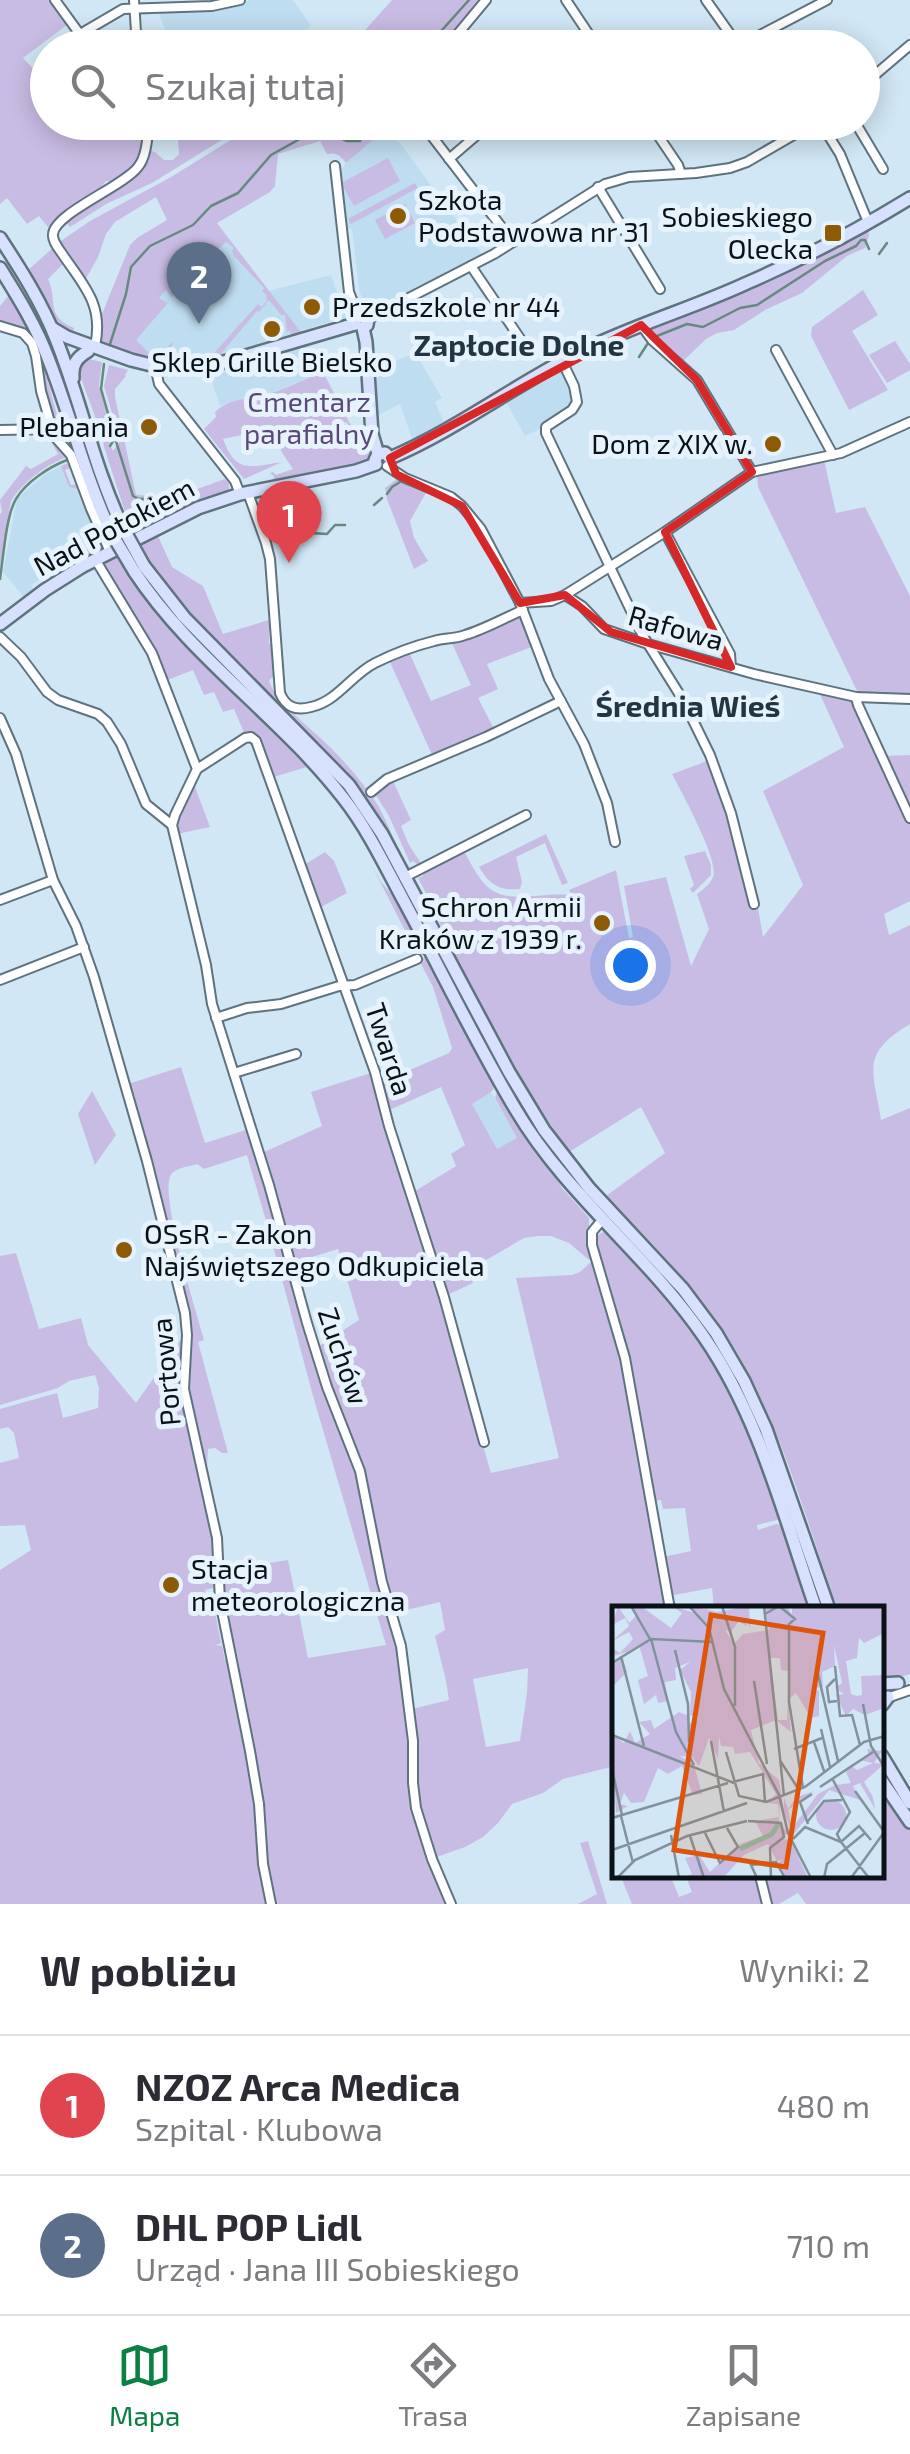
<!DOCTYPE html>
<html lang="pl">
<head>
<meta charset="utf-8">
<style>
	:root { --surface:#fff; --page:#f2f2f3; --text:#2b2b33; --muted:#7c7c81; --line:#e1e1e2; --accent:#0b8043 }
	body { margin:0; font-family:"Exo 2",sans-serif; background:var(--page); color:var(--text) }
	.you { position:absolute; left:630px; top:965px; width:35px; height:35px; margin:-25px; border:8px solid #fff; border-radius:50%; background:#1a73e8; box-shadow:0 0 0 15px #1a73e833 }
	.badge { display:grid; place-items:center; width:65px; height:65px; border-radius:50%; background:var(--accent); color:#fff; font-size:32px; font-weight:700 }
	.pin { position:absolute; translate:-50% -82px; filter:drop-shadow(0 2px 5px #0008) }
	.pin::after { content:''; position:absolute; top:52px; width:35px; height:30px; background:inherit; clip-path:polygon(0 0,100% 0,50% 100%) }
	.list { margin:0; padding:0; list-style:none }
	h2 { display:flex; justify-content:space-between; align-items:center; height:130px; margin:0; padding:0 40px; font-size:42px }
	h2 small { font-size:32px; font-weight:400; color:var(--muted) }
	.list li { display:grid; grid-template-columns:65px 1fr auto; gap:30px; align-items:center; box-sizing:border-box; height:140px; padding:0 40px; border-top:2px solid var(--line) }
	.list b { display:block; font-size:38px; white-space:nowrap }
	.list p { margin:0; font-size:32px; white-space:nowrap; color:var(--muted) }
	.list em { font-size:32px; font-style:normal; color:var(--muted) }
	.icon { flex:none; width:55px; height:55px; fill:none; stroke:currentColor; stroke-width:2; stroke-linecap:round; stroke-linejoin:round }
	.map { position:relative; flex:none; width:910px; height:1904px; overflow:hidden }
	.search { position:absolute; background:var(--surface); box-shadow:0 5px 25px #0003; left:30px; right:30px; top:30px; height:110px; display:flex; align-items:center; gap:25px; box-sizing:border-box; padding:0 35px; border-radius:55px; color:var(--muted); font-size:38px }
	.sheet { height:410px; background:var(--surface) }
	nav { display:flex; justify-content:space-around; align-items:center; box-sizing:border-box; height:140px; border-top:2px solid var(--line); background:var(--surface); font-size:28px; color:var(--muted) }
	nav a { display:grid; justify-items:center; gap:5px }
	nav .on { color:var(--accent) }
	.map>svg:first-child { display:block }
	.built { fill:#bfddf0 }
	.green { fill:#c9bce4; fill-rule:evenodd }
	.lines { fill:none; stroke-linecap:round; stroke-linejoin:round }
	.stream { stroke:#668a7f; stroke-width:2.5 }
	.street-casing { stroke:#5f737f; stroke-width:12 }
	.secondary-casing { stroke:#5f737f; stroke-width:16 }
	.street { stroke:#fff; stroke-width:8 }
	.secondary { stroke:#d7e1fd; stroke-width:11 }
	.secondary-bridge-casing { stroke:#5f737f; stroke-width:16; stroke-linecap:butt }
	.secondary-bridge { stroke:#d7e1fd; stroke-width:11 }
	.marked { fill:none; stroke:#d62828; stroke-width:8; stroke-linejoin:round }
	.poi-dot { fill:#8d5b06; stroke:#e6f3fc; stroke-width:4 }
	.labels { text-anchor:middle; stroke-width:10; stroke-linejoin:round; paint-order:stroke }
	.poi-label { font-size:28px; fill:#0b1217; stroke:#e6f3fc; text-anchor:start }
	.park-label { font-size:28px; fill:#5b477c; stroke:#e6f3fc }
	.street-label { font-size:28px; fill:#0b1217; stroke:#e6f3fc }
	.neighbourhood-label { font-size:30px; font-weight:bold; fill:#233540; stroke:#e6f3fc }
	.inset-river { fill:none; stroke:#8dbeac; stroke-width:5 }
	.inset-road { fill:none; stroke:#82929c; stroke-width:2.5 }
	.view { fill:#dd550d; fill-opacity:0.15; stroke:#dd550d; stroke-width:5 }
	.inset-edge { fill:none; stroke:#0b1217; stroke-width:5 }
</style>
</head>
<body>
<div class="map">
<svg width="910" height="1904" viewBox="0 0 910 1904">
	<rect width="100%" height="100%" fill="#d1e7f5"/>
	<!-- built -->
	<g class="built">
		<path d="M250 0H293L311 26 280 47H172L158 11 210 9 233 6Z"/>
		<path d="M388 127 482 255 418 286 373 312 360 308 364 306 359 289 352 229 344 228 339 174 346 163Z"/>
		<path d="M223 232 268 291 331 275 346 317 206 360 185 362 167 358 164 361 145 359 132 334 157 298Z"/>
		<path d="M305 346 319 374 263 396 246 398 220 406 209 372Z"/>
		<path d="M415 353 442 398 435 402 444 422 413 441 400 404 377 416 374 370Z"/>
		<path d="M562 369 571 382 574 405 544 427 525 436 505 400Z"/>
		<path d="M61 466 69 487 76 489 99 542 31 585 34 591 25 598 3 572 16 504 19 497 44 475Z"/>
		<path d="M491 1092 518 1139 497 1150 471 1103Z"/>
	</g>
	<!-- green -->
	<g class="green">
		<path d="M0 0H51L68 24 23 58 38 74 47 66 48 122 139 123C147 148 136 168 114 182L106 181 99 190 48 227 39 216 27 224 7 198 0 204Z"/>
		<path d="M392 0H484L444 47 349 48Z"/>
		<path d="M385 122 388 127 346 163C341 156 336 152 327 154L320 141 278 154 275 186 270 192 217 223 300 331H304L302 334 292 337 290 331 287 332 285 315H281L269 300 259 312 257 311 220 355 214 353 258 304 261 307 267 301 266 295 262 291 264 288 234 256 232 251 234 248 226 242 209 257 172 297 166 290 159 298 168 303 136 340 149 353 157 351 161 354 173 341 169 355 164 361 134 356 102 344 99 341 102 314 130 245 137 238 167 220 156 197 115 222 106 234 98 257 84 282 58 243 90 221 171 177 258 123Z"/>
		<path d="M218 123H249L152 183 106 204 75 224 70 227 66 223 67 220 130 179 146 154 151 151 155 152 164 160H173L179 154 178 140C189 127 203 129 218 123Z"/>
		<path d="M388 158 400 181 354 206 341 183Z"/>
		<path d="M415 183 418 188 351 224 348 219Z"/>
		<path d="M405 204 415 223 385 239 375 220Z"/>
		<path d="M868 230 869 235 865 248 847 256 802 293 765 310 734 330 717 333 706 339 680 364 661 347 648 329 649 327Z"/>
		<path d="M55 246 65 262 48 279C58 299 45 317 74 328L73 334 55 324 34 284 35 282 27 271Z"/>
		<path d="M863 290 878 315 852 331 888 390 849 410 811 336 812 327Z"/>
		<path d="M9 295 14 303 17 304 40 353 26 332 0 322V306Z"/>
		<path d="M895 341 910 364V370L887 383 869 355Z"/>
		<path d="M89 359 102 362 99 385 113 437 109 443 113 451 119 443V436L104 386 109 365 128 370 125 375 126 376 115 389V397L136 495 175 497 225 479 229 484V490L194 503 133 534 125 520 127 518 104 447 103 438 79 373 82 363Z"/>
		<path d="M44 368 62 433 72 446 77 461C54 431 45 406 40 369Z"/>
		<path d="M323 372 355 433 346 422 343 423V425L367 443 370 455 367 461 361 464 274 481V476L270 473 273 472 276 475 293 469 281 451 278 429 271 425 266 430 223 439C236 474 250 467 282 462L244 479 204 429 216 417 215 412C229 398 251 399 269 394 287 388 305 379 323 372Z"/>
		<path d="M46 432C58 438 66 454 73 467L65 470 71 485 78 484 104 545 102 550 73 565 69 561 99 542 77 489 69 487 61 466 68 463 66 457C45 466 23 482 11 501L0 568V514L2 512 0 500 26 466 31 469 58 454Z"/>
		<path d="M824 460 836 513 865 507 910 596V697L858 693 758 487 757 475Z"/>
		<path d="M397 479 427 491 410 521 414 538 428 561 414 569 387 499 385 488Z"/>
		<path d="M157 534 172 567 203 586 223 634 269 620V643L271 645 273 677 269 680C273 701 316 732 332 749 345 762 357 776 368 791 381 807 389 827 397 847L178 604 145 559 138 544Z"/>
		<path d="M117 555 147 602 166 625 307 767 270 778 259 740 245 735 234 709 223 712 214 692 204 695 193 670 165 681 143 630 105 570 106 560Z"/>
		<path d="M519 615 522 616 534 646 487 664 498 689 478 698 495 731 433 757 389 660 409 652 431 701 471 685 451 641Z"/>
		<path d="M818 690 849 698 855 704 910 824V901L884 914 889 935 910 925V1024C860 1054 873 1069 881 1120L910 1108V1674L883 1682 882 1609H840L834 1599C802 1508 777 1411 722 1329 689 1280 647 1238 606 1196L665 1153 641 1107 569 1152C524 1088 488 1018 452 949 440 925 431 901 418 878L423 876V871L461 852 465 853C485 890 492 900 536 896 547 895 559 894 569 895L571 894 569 890 616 870 629 938 633 937 624 886 666 877 691 966 709 929 697 894C702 890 711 884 713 877 720 862 681 791 672 774L710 760 729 813 754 908H758L763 937 803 885 763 791 844 747Z"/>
		<path d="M910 755V812L884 756Z"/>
		<path d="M392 779 411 820 401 826 409 845 422 865 419 866 413 861 410 863 389 816 374 792Z"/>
		<path d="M194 784 210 827 177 834C173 816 185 798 194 784Z"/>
		<path d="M546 834 568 883 562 885 545 843 516 857 522 882 520 889C499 891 490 885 479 867Z"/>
		<path d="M705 851 711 865V875L693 893 690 889 694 885 684 856Z"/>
		<path d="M325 852 334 861 347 893 321 907 304 865Z"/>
		<path d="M370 862 381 882 394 897 424 954 419 958Z"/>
		<path d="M427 957 497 1084 491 1092 472 1104 497 1149 517 1138 495 1098 497 1092H500L562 1188 589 1218V1247L593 1256 589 1260 569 1243 551 1236H538L524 1238 469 1270 473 1283 445 1296 412 1193 456 1166 451 1154 465 1145 441 1087 387 1111 380 1083 449 1053 452 1048 433 987 419 960Z"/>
		<path d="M181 1067 205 1143 249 1129 299 1305 353 1454 396 1633 411 1741 412 1783 449 1904H273L226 1615C244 1597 275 1599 298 1608L308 1658 386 1645 313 1396 271 1238 247 1155 204 1169 197 1164C189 1167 174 1167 170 1177 161 1200 196 1311 204 1340L198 1342 228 1453H222L215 1448 208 1449 207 1469 204 1470 187 1388 189 1337 136 1111 135 1096 128 1084Z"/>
		<path d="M374 1072 491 1473 559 1458 516 1278 572 1275 580 1272 591 1262 594 1263 617 1334 669 1609H615V1766L563 1779 543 1793 512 1804 498 1823 483 1837 465 1847 434 1858 418 1808 412 1709 449 1700 446 1681 435 1636 445 1630 440 1602 394 1613 384 1582 362 1470 328 1386 316 1348 359 1320 338 1249 292 1263 262 1153 322 1126 311 1092ZM528 1668 527 1693 520 1741 486 1747 473 1679Z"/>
		<path d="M92 1091 116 1135 95 1165 78 1114Z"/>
		<path d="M603 1232 612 1236C640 1266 669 1296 693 1329 735 1386 758 1453 781 1519L757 1525 758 1530 776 1524 782 1525 805 1589 807 1609H714L712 1588 669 1596 663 1557 691 1551 685 1508 663 1509 661 1500 652 1501 638 1411 597 1257 595 1237Z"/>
		<path d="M16 1253 39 1329 81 1318 88 1345 136 1403 184 1335 181 1371 183 1402 200 1475 199 1479 215 1538 217 1595 214 1596 213 1588 205 1590 207 1601H217V1606L214 1607 221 1643 215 1645 222 1646 225 1660 230 1659 254 1782 270 1904H0V1570L31 1550 25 1525 0 1526V1463L19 1458 14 1433 8 1427 0 1429V1409L57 1393 63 1418 98 1408 99 1388 95 1375 69 1381 58 1388 0 1405V1256Z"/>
		<path d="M254 1557 255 1565 288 1560 297 1604C272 1594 254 1599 229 1605L225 1604 222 1592 223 1565Z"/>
		<path d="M883 1791 910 1829V1904H806L798 1893 779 1904H769L761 1877 882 1876Z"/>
		<path d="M588 1841 607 1904H578L597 1894 580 1843Z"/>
		<path d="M621 1877H671L679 1897 692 1892 686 1877H758L766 1904H632Z"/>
	</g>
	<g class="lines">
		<!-- stream -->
		<g class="stream">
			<path d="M426 48 469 0"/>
			<path d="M879 254 887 243"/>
			<path d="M657 336 687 324 703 327 740 308 757 305 825 261 856 246 861 240H865L869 249"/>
			<path d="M110 344 126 294 131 267 150 246 193 225 211 206 238 193 271 155 307 135 335 136 347 141H360L368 126 366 122"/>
			<path d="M639 357 648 343"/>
			<path d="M104 364 101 389 115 438 110 446"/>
			<path d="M115 438 133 496 139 499 197 498"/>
			<path d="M294 492 309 500 306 511 300 516 301 527 311 533 327 534 335 525H345"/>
			<path d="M387 494 392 487 400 482"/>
			<path d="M374 505 382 498"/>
			<path d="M0 579C3 560 6 515 16 499 26 482 49 467 67 460"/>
		</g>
		<!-- street casing -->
		<g class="street-casing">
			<g id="street">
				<path d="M55 0 79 33H82L123 9 212 6 240 0"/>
				<path d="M134 0 137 48"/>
				<path d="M566 0 598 48"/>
				<path d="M706 0 740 48"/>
				<path d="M739 46 827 0"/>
				<path d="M446 48 486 0"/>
				<path d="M579 48 591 37"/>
				<path d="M862 86 910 45"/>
				<path d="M421 122 513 242"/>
				<path d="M649 122 678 165 681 174"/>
				<path d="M820 122 840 154 868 222"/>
				<path d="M855 122 883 169"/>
				<path d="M449 159 492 122"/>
				<path d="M335 166 349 292 358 315"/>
				<path d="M598 187 660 289"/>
				<path d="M471 266 521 340"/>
				<path d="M368 319 494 254 605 184 629 177 696 173 730 168 747 162 816 122"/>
				<path d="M641 325 652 340 697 380 752 472"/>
				<path d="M0 326 23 333 32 343 36 356 41 391 52 429 55 437 71 455 91 509 110 552"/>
				<path d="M95 346C104 305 84 286 63 255 59 249 52 241 53 234 55 213 124 186 138 167 147 156 148 137 148 122"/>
				<path d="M776 350 833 455"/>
				<path d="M562 361 574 386 577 402 572 410 546 427V433L643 636 683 700 710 755 731 813 754 904"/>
				<path d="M155 366 159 384 235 481 240 494"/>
				<path d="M0 430 52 429"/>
				<path d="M387 466 405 478 451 497 462 506 481 529 520 603 549 679 584 744 607 803 615 842"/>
				<path d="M248 493 266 543 270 559 280 693C286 707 295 711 311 707 338 701 351 675 375 663 393 654 414 646 434 641 444 638 455 639 465 635 485 629 504 618 523 610"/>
				<path d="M665 532 730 654 731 667"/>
				<path d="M95 559 152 653 197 769 175 815 172 825 206 965 212 1004 269 1185 307 1323 327 1387 360 1471 382 1582 401 1646 413 1741V1783L416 1808 432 1859 451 1904"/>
				<path d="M565 595 665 532 752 472 841 453 910 422"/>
				<path d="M520 603 551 601 565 595 582 606 604 629 648 644 754 674 856 697 910 699"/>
				<path d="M0 637 21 657 47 692 58 700 98 714 107 722 121 744 146 804 172 825"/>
				<path d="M856 697 858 705 910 818"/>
				<path d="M0 718 16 754 53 880 76 926 94 977 147 1161 185 1313 187 1335 184 1389 217 1538 220 1601 250 1751 259 1804 263 1864 271 1904"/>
				<path d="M197 769 245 738 251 737 256 741 375 1072 389 1126 444 1297 484 1442"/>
				<path d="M371 792 387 779 486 737 561 701"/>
				<path d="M405 877 526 815"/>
				<path d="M0 900 53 880"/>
				<path d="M0 980 84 947"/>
				<path d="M216 1018 247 1008 281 1004 339 986 355 985 417 959"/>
				<path d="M234 1073 296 1054"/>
				<path d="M602 1220 592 1232V1245L625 1358 670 1609"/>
				<path d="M887 1698 910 1690"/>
				<path d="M760 1876 767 1904"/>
			</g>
		</g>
		<!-- secondary casing -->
		<g class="secondary-casing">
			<g id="secondary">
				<path d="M0 238C21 270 42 303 56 339 81 401 94 468 123 528"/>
				<path d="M0 268C18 297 36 326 48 358 71 416 85 478 112 534"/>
				<path d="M355 324V318L359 315H364L368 319 367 325 363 328 366 342 372 434 378 454 375 460"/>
				<path d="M52 328 67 337 131 360 155 366 186 368 207 366 239 358 355 324"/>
				<path d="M73 378C72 365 76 358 88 351"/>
				<path d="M378 454 385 453 390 458C458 429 517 383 584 350 637 324 693 308 747 283 802 259 858 230 910 198"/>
				<path d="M144 566 184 617 349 785 382 834 509 1072 544 1130 589 1188 683 1289 716 1333 744 1381 766 1429 829 1609"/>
				<path d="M134 571C191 658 281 717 344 799 369 831 386 868 405 903 442 972 476 1043 516 1110 567 1196 648 1255 704 1337 760 1418 784 1517 816 1609"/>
				<path d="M0 624 45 590 83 566 198 508 240 494 356 471 376 464"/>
				<path d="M882 1684 898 1683"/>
				<path d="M882 1705 888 1697"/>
				<path d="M882 1756 910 1803"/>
				<path d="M882 1781 910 1822"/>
			</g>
		</g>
		<!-- street -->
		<use href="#street" class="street"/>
		<!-- secondary -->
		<use href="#secondary" class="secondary"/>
		<!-- secondary-bridge casing -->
		<g class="secondary-bridge-casing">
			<g id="secondary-bridge">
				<path d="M123 528 144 566"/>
				<path d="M112 534 134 571"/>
			</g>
		</g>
		<!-- secondary-bridge -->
		<use href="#secondary-bridge" class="secondary-bridge"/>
	</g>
	<!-- marked area -->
	<path class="marked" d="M641 325 697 380 752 472 665 532 731 667 611 632 565 595 520 603 462 506 396 474 390 458Z"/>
	<!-- markers -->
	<g class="poi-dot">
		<circle cx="398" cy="216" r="10"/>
		<rect x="823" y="223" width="20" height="20" rx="5"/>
		<circle cx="312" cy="307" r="10"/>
		<circle cx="272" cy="329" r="10"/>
		<circle cx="149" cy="427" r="10"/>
		<circle cx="773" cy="444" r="10"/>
		<circle cx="602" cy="923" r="10"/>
		<circle cx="124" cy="1250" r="10"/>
		<circle cx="171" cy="1585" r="10"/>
	</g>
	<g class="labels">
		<!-- poi labels -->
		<g class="poi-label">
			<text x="418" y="210">Szkoła<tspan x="418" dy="32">Podstawowa nr 31</tspan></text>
			<text x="813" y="227" text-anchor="end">Sobieskiego<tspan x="813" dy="32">Olecka</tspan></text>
			<text x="332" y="317">Przedszkole nr 44</text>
			<text x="272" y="372" text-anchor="middle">Sklep Grille Bielsko</text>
			<text x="129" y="437" text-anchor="end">Plebania</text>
			<text x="753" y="454" text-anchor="end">Dom z XIX w.</text>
			<text x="582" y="917" text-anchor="end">Schron Armii<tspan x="582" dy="32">Kraków z 1939 r.</tspan></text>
			<text x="144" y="1244">OSsR - Zakon<tspan x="144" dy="32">Najświętszego Odkupiciela</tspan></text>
			<text x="191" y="1579">Stacja<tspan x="191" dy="32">meteorologiczna</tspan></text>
		</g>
		<!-- park labels -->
		<g class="park-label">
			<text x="309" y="412">Cmentarz<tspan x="309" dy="32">parafialny</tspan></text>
		</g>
		<!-- street labels -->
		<g class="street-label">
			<text transform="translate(114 527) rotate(-28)" y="10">Nad Potokiem</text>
			<text transform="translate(676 628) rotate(16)" y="10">Rafowa</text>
			<text transform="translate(389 1049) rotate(72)" y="10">Twarda</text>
			<text transform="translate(343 1356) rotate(71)" y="10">Zuchów</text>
			<text transform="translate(166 1372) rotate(-95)" y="10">Portowa</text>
		</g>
		<!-- neighbourhood labels -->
		<g class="neighbourhood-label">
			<text x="519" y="356">Zapłocie Dolne</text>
			<text x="688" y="717">Średnia Wieś</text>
		</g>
	</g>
	<!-- overview -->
	<g transform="translate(612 1606)">
		<rect width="272" height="272" fill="#d1e7f5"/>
		<path d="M6 0 17 17 25 9 19 0H29L59 22 70 7 60 0 83 7 80 0 105 6 137 0 138 23 135 13 134 20 127 15 119 26 113 24 122 38 131 28 157 24 152 0H175L180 9V0H272V27L252 37 247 32 245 52 234 55 239 88 245 90 250 89 249 70 272 69V102L253 109 241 103 234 110 224 89 232 88 223 82 230 77 222 39 223 60 210 66 211 81 200 82 207 85V110L199 112 184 87 176 94 179 126 164 114 139 124 147 157 167 174 172 203V191L176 203 185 191 202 185 176 204 180 222 206 188 223 179 239 177 234 166 238 159 245 164 261 157 247 154 257 149 255 143 270 145 262 157 272 158 252 176 261 191 263 203 248 177 241 180 248 194 217 184 181 229 168 195 167 216 176 227 169 232 179 235 196 272H174L166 257 172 253 165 255 156 238 132 249 111 272H67L80 268 73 252 87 249 98 266 128 238 151 230 143 215 167 211 166 198 155 197 164 188 138 146 123 148 121 141 109 140 107 130 106 153 97 132 87 160 80 151 68 150 82 159 90 188 81 189 70 160 56 168 46 162 32 196 19 197 12 187 8 198 16 200 4 207 0 129 12 137 18 125 23 137 38 128 27 116 39 114 42 123 67 106 77 110V118L87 112 78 109 79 86 68 64 78 56 63 62 64 74 53 76 56 95 46 97 44 89 32 98 26 74 36 70 27 39 10 52 15 66 0 81V56L15 46 0 50V42L8 47 21 33 17 26 0 35 17 20 13 12 0 19ZM158 52H168L169 64 177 65 175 114H166ZM204 209a15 15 0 1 1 30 0a15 15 0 1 1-30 0Z" fill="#c9bce4" fill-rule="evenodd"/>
		<path class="inset-river" d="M128 243 160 228 167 217"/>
		<path class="inset-road" d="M19 0 38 33M77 0 97 22 112 83 167 189 176 227 199 272M110 0 123 41V100M152 0 172 190M153 8 167 0 183 13 177 18V96L191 182M39 33 64 126 82 159M63 44 76 98 77 136M9 50 32 140M0 57 39 33 101 36M223 60 228 110 240 109 248 139M206 68 226 155M223 73 215 81 217 96 225 95M142 75 155 158M251 98 259 140 273 162M209 123 218 161M0 129 122 177M99 135 112 206M202 136 212 165M182 143 210 132M114 146 127 190 154 196 193 181 252 136 273 130M169 156 187 184M0 163 10 209M221 174 238 206 225 228 229 236M121 176 151 168 153 196M208 181 261 146M243 185 273 227M9 210 21 257M0 212 116 177M136 215 170 217M196 215 212 195 230 194M196 218 188 196 200 188M93 227 108 257 126 241 115 222M59 229 67 272M78 230 92 272M181 233 193 221 229 236 257 272M230 235 247 220 259 234M0 244 135 197M5 272 23 254 75 230 135 215M145 272 139 259 164 256 173 272M159 272 158 242 172 231 169 217M212 272 215 258 253 227M239 272 273 225"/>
		<path class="view" d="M99 9 211 27 174 261 62 244Z"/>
		<rect width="272" height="272" class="inset-edge"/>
	</g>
</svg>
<div class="you"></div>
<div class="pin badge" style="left:289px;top:563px;background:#e0444e">1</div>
<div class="pin badge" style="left:199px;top:324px;background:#5c6f8a">2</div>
<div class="search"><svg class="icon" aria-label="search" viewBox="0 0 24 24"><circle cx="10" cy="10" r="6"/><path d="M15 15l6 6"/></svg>Szukaj tutaj</div>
</div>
<section class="sheet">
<h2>W pobliżu<small>Wyniki: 2</small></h2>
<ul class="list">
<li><span class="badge" style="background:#e0444e">1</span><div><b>NZOZ Arca Medica</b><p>Szpital · Klubowa</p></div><em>480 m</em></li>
<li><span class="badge" style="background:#5c6f8a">2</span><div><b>DHL POP Lidl</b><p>Urząd · Jana III Sobieskiego</p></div><em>710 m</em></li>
</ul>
</section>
<nav>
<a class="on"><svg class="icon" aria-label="map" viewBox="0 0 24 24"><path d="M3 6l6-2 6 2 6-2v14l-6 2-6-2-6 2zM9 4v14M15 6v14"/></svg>Mapa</a>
<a><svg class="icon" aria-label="directions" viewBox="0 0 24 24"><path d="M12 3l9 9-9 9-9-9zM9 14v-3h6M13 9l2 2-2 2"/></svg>Trasa</a>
<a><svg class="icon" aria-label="saved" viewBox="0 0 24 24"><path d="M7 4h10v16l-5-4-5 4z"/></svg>Zapisane</a>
</nav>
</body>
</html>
